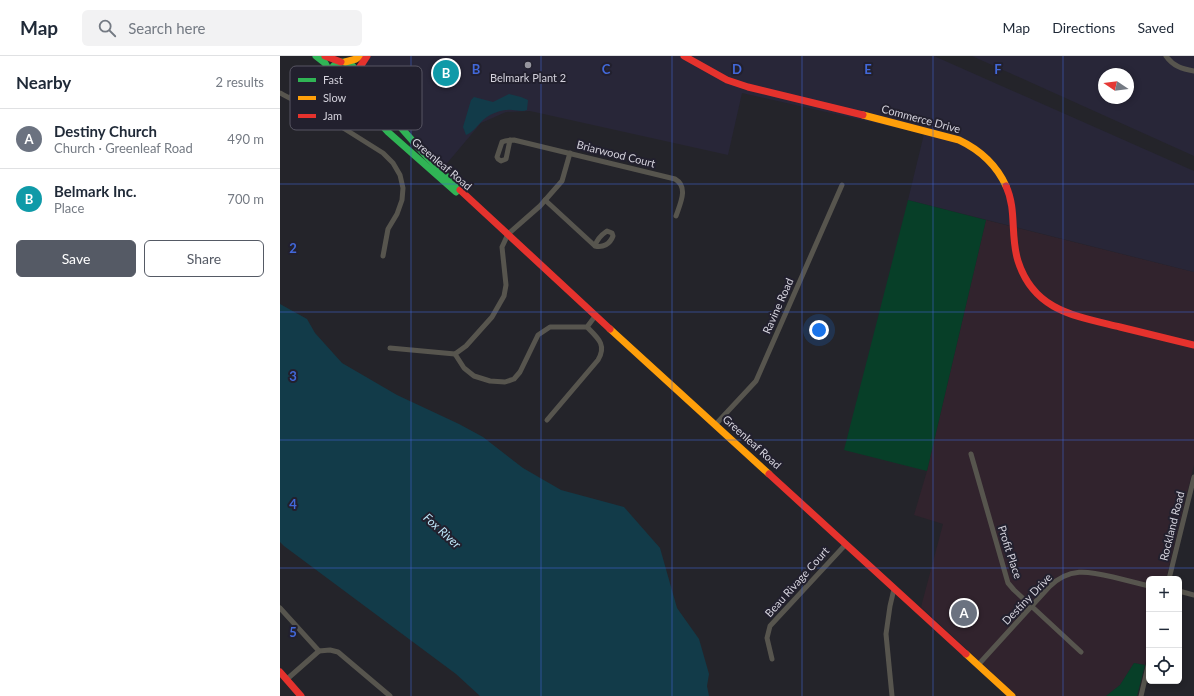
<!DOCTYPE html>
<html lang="en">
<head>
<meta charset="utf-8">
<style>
	:root { --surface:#fff; --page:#f2f2f3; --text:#1f2937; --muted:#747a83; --line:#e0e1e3; --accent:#555a65 }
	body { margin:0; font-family:Lato,sans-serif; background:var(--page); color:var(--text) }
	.controls { position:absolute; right:12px; bottom:12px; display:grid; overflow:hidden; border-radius:6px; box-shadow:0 2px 6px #0003 }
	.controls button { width:36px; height:36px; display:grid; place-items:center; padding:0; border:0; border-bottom:1px solid var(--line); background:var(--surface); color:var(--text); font:20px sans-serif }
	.compass { position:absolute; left:818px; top:12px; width:36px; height:36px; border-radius:50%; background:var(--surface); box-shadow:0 2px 6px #0003; rotate:283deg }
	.you { position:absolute; left:539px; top:274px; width:14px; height:14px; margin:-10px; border:3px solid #fff; border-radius:50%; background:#1a73e8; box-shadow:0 0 0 6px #1a73e833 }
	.badge { display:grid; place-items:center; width:26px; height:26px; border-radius:50%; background:var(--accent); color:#fff; font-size:13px; font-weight:700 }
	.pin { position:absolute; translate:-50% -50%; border:2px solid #fff; box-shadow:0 1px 4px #0006 }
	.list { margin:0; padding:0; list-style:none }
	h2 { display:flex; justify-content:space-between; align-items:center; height:52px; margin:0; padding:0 16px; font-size:17px }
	h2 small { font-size:13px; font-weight:400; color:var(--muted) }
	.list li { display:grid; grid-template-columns:26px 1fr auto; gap:12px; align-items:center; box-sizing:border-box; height:60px; padding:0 16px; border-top:1px solid var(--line) }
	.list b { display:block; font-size:15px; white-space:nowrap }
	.list p { margin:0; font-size:13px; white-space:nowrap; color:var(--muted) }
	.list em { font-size:13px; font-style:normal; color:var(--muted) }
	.actions { display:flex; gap:8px; padding:12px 16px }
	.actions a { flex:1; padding:9px 0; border:1px solid var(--accent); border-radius:6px; text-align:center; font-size:14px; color:var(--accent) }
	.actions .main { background:var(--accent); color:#fff }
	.icon { flex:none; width:22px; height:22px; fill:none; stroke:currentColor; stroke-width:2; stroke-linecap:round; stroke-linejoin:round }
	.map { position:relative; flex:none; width:914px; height:640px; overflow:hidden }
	header { display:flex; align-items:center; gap:24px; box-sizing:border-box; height:56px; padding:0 20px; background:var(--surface); border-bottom:1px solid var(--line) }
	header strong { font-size:19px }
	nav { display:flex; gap:22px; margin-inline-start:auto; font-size:14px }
	.search { width:280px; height:36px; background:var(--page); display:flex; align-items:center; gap:10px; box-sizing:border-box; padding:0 14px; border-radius:6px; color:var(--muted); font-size:15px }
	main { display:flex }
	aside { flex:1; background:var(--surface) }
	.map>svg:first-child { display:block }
	.commercial { fill:#31232d }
	.built { fill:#282638; fill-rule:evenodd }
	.green { fill:#073f28 }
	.water { fill:#123b49 }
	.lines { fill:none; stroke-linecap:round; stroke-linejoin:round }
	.street { stroke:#57554e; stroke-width:5 }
	.fast { stroke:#30b455; stroke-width:7 }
	.slow { stroke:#ff9f0a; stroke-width:7 }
	.jam { stroke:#e5322d; stroke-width:7 }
	.grid { fill:none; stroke:#4268d9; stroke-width:1; stroke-opacity:0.55 }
	.poi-dot { fill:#96959e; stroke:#22202e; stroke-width:1.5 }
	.labels { text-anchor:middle; stroke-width:4; stroke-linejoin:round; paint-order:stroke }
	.poi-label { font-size:11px; fill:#d4d2dc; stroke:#22202e }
	.street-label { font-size:11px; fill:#d4d2dc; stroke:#22202e }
	.water-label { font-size:12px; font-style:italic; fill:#bee6f8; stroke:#22202e }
	.key { fill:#22202e; stroke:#575562; stroke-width:1 }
	.key-label { font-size:11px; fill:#d4d2dc }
	.grid-label { font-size:13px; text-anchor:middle; font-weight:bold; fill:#4268d9; stroke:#22202e; stroke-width:4; stroke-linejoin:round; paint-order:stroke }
</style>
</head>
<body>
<header>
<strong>Map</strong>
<div class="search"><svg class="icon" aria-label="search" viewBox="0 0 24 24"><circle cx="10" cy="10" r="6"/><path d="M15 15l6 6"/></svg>Search here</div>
<nav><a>Map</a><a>Directions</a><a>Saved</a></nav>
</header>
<main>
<aside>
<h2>Nearby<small>2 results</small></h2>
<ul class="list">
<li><span class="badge" style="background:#6b7280">A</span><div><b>Destiny Church</b><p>Church · Greenleaf Road</p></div><em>490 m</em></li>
<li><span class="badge" style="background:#0f9aa8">B</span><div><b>Belmark Inc.</b><p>Place</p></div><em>700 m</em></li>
</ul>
<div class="actions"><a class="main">Save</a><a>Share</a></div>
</aside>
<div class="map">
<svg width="914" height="640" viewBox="0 0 914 640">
	<rect width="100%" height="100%" fill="#24242a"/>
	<!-- commercial -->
	<path class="commercial" d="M706 164 914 216V409L886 523H869V592L865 609 854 607 840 629 826 640H737L641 551 663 468 634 459 647 415Z"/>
	<!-- built -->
	<g class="built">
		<path d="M90 0H654L914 115V216L628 144 644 78 462 37 448 99 250 55 226 56 201 67 163 112 79 29 78 22 79 17Z"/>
		<path d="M692 0H914V100ZM824 18H848V42H824Z"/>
	</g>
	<!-- green -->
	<g class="green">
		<path d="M628 144 706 164 647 415 564 394Z"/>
		<path d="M854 607 865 609 857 640H826L840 629Z"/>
	</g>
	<!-- water -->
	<g class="water">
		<path d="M229 38 241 41 248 44 247 54C242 56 237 54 232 54 224 53 217 56 210 59 200 64 195 76 186 79L183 71 191 44 194 41 213 46Z"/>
		<path d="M0 248 27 263 35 277 62 307 117 339 179 368 203 381 243 412 281 434 344 451 380 492 397 552 419 583 429 618 427 630 429 640H200L176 618 4 490 0 486Z"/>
	</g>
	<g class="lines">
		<!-- street -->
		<g class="street">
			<path d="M886 0C893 10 902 13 914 15"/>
			<path d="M0 37C13 44 26 53 41 43 47 38 51 34 59 32"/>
			<path d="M10 41C30 44 42 42 50 21"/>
			<path d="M41 42 60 70 103 97 113 107 120 119 123 132 122 144 117 158 108 173 103 200"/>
			<path d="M230 84 226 103 221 105 218 103 217 101 222 86C226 84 229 84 234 84L395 123C409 131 400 148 396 160"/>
			<path d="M265 144 315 190C323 192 330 188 333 180L332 177 327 175C321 179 317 183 315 190"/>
			<path d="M110 292 175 298 186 290 212 261 224 240 226 229 222 191 228 178 260 150 282 125 290 97"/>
			<path d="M175 298 184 312 194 320 210 325 225 326 234 323 240 316 258 279 270 271H307L316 259"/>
			<path d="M267 364 318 304C327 289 318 282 307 271"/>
			<path d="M436 368 476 325 562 129"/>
			<path d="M691 398 728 527 734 534 801 596"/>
			<path d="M889 523 914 421"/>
			<path d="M899 535 914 539"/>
			<path d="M0 552 39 595"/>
			<path d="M39 595 50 594 58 596 110 640"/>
			<path d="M492 603 487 582 490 570 566 488"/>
			<path d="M698 609 769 531C789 511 808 515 833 521 845 524 857 527 869 530"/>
			<path d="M6 624 39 595"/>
			<path d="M612 640 606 578 610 550 614 533"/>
			<path d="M861 640 869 606"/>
		</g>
		<!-- fast -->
		<g class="fast">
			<path d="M36 0 45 7 50 17"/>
			<circle cx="63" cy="19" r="13"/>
			<path d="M75 23 78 33 115 65 147 101 180 134"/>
			<path d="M63 32 72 37 108 76 176 136"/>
		</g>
		<!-- slow -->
		<g class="slow">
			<path d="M65 6 76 3 80 0"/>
			<path d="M583 59 679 84C700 94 716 108 726 130"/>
			<path d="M330 273 489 418"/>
			<path d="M686 598 732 640"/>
		</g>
		<!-- jam -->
		<g class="jam">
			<path d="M45 0 61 6"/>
			<path d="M404 0 447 24 468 31 583 59"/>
			<path d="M76 17 87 0"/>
			<path d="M726 130C737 154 730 180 738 205 754 255 795 260 840 271 864 277 889 283 914 289"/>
			<path d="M180 134 330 273"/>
			<path d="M489 418 686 598"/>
			<path d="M0 616 21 640"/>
		</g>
	</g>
	<!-- grid -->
	<path class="grid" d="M131 0V640M261 0V640M392 0V640M522 0V640M653 0V640M783 0V640M0 128H914M0 256H914M0 384H914M0 512H914"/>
	<!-- markers -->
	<circle class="poi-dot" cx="248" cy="9" r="4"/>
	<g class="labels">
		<!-- poi labels -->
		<g class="poi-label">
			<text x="248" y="26">Belmark Plant 2</text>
		</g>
		<!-- street labels -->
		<g class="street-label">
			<text transform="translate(641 63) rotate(15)" y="4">Commerce Drive</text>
			<text transform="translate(336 98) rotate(14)" y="4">Briarwood Court</text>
			<text transform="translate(162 108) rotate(40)" y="4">Greenleaf Road</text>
			<text transform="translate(498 250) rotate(-66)" y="4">Ravine Road</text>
			<text transform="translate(472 386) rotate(42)" y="4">Greenleaf Road</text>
			<text transform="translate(892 470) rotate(-76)" y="4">Rockland Road</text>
			<text transform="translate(730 496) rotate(72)" y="4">Profit Place</text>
			<text transform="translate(517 526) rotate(-48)" y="4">Beau Rivage Court</text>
			<text transform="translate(747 543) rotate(-46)" y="4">Destiny Drive</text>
		</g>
		<!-- water labels -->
		<g class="water-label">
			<text transform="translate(162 475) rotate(42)" y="4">Fox River</text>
		</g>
	</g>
	<!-- legend -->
	<rect x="10" y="10" width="132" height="64" rx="6" class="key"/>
	<rect x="18" y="22" width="18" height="4" fill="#30b455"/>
	<rect x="18" y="40" width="18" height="4" fill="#ff9f0a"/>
	<rect x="18" y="58" width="18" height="4" fill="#e5322d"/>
	<g class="key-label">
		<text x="43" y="28">Fast</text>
		<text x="43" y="46">Slow</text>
		<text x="43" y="64">Jam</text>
	</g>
	<g class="grid-label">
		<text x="196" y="18">B</text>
		<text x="326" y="18">C</text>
		<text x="457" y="18">D</text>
		<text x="588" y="18">E</text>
		<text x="718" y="18">F</text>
		<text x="13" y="197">2</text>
		<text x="13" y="325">3</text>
		<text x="13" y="453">4</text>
		<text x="13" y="581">5</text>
	</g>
</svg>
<div class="controls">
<button>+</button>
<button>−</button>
<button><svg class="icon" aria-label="locate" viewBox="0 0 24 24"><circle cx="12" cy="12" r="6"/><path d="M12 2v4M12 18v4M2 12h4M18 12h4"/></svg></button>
</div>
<svg class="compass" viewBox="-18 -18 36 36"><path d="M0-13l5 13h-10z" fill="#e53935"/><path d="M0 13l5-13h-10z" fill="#747a83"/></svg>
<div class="you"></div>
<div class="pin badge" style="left:684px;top:557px;background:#6b7280">A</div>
<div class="pin badge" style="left:166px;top:17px;background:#0f9aa8">B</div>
</div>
</main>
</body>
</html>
